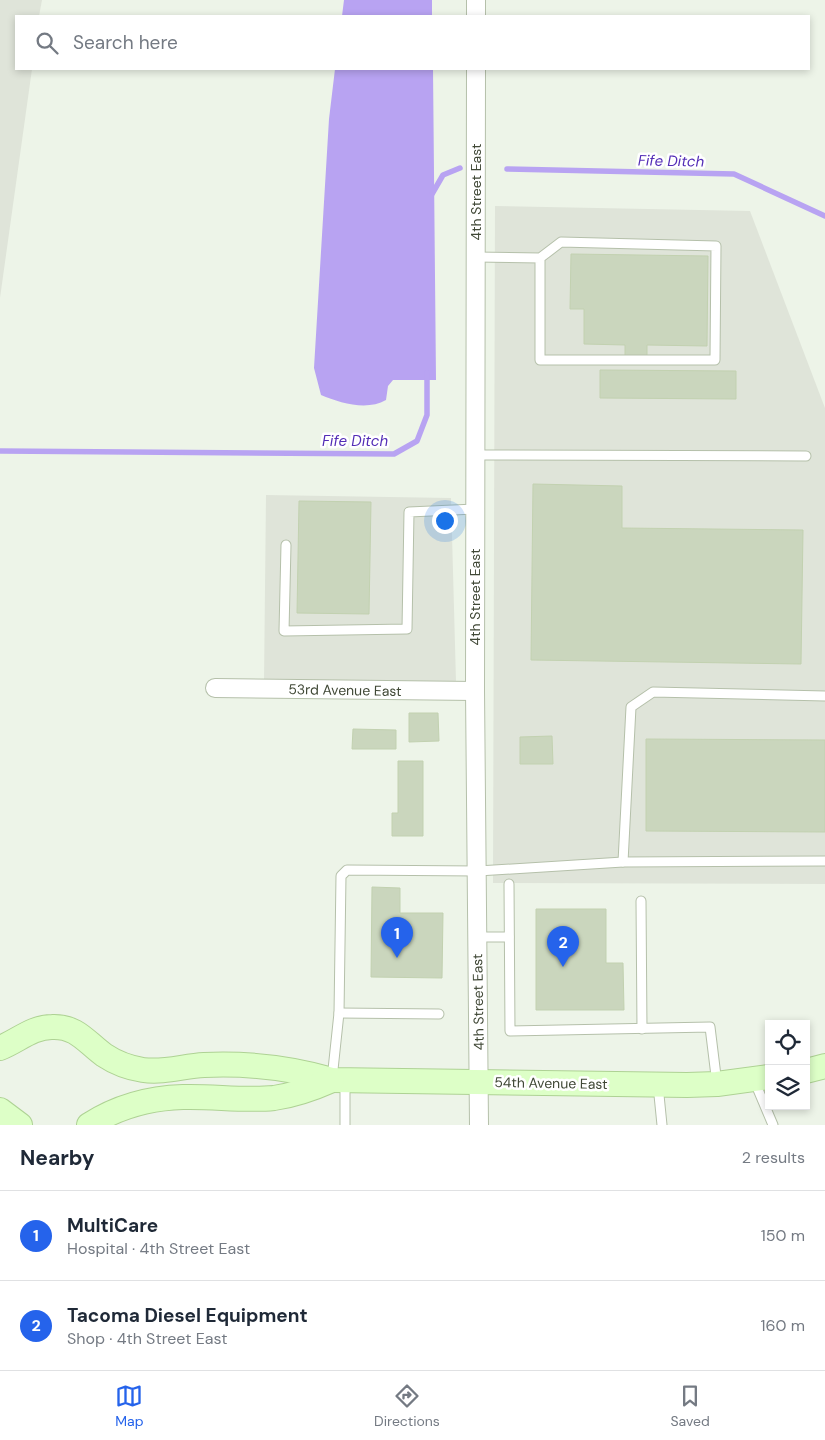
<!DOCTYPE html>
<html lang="en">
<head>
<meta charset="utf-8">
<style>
	:root { --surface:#fff; --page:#f6f6f7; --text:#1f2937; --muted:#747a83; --line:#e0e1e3; --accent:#2563eb }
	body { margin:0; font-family:"DM Sans",sans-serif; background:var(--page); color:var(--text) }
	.controls { position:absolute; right:15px; bottom:15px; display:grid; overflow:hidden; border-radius:0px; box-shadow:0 2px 8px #0003 }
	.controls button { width:45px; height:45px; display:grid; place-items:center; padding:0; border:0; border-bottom:1px solid var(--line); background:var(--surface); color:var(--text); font:25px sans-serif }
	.you { position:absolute; left:444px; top:520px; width:18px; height:18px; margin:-12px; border:4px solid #fff; border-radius:50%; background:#1a73e8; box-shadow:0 0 0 8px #1a73e833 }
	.badge { display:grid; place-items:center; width:32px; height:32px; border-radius:50%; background:var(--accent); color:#fff; font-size:16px; font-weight:700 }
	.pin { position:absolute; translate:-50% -41px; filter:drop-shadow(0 1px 2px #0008) }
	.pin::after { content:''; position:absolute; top:26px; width:18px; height:15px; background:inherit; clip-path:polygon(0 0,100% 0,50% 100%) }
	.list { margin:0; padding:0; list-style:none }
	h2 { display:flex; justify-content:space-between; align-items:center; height:65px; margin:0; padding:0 20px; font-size:21px }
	h2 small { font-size:16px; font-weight:400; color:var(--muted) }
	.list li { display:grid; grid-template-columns:32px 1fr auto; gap:15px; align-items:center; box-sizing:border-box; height:90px; padding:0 20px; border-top:1px solid var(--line) }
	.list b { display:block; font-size:19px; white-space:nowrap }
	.list p { margin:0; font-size:16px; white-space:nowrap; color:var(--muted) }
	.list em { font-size:16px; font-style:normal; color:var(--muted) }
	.icon { flex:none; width:28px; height:28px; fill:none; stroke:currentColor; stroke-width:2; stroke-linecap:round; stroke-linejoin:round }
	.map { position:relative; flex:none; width:825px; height:1125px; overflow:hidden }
	.search { position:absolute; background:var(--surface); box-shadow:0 2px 8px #0003; left:15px; right:15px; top:15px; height:55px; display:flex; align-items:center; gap:12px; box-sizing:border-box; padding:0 18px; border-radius:0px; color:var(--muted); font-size:19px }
	.sheet { height:245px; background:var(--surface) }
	nav { display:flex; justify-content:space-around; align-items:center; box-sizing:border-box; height:70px; border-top:1px solid var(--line); background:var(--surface); font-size:14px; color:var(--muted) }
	nav a { display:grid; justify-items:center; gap:2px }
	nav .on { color:var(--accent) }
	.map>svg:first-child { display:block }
	.industrial { fill:#dfe4d9 }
	.water { fill:#b8a3f2 }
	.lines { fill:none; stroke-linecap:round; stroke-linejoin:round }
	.stream { stroke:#b8a3f2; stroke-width:5.5 }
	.building { fill:#cad6bd; stroke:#c2d1b0 }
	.service-casing { stroke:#b5c0aa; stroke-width:11 }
	.minor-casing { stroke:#b5c0aa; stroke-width:20 }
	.secondary-casing { stroke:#aed294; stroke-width:26 }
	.service { stroke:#fff; stroke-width:9 }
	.minor { stroke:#fff; stroke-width:18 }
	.secondary { stroke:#ddffc7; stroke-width:24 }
	.labels { text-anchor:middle; stroke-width:5; stroke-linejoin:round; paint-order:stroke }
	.street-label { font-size:14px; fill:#404836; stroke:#fff }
	.water-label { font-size:15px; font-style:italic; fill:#532db6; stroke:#fff }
</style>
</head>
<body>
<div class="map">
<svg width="825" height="1125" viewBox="0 0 825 1125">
	<rect width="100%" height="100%" fill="#edf4e8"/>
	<!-- industrial -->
	<g class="industrial">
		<path d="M0 0H42L39 16H16V69H32L0 298Z"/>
		<path d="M495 206 750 211 825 408V884L493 883Z"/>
		<path d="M266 495 451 498 456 681H264Z"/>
	</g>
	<!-- water -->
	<g class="water">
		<path d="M344 0H432V16H342Z"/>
		<path d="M335 69H433L436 380H393L388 386 386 400C367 411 340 403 321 395L314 368 329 119Z"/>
	</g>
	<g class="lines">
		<!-- stream -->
		<g class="stream">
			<path d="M507 169 734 174 825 216"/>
			<path d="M432 194 443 175 460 168"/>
			<path d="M0 451 394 454 417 441 427 415V373"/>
		</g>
	</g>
	<!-- building -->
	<g class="building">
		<path d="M571 254 708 256 707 346 647 345V356H625V345L584 344V309H570Z"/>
		<path d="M600 370 736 371V399L600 398Z"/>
		<path d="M533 484 622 486V528L803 530 801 664 531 660Z"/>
		<path d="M299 501 371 502 369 614 297 613Z"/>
		<path d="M409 713H438L439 741 409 742Z"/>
		<path d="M353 729 396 730V749H352Z"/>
		<path d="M552 736 553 764H520V737Z"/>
		<path d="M646 739 825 740V832L646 831Z"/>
		<path d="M398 761H423V836H392V813H398Z"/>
		<path d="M372 887 400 888V913H443L442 978 371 977Z"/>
		<path d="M536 909H606V963H623L624 1010H536Z"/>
	</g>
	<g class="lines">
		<!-- service casing -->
		<g class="service-casing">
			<g id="service">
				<path d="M476 257 540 258 561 242 716 246 715 360H540V258"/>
				<path d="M475 455 806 456"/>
				<path d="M286 545 284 631 407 629 409 512 475 509"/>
				<path d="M623 862 631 707 653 692 825 696"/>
				<path d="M509 884 510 1031 710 1027 717 1084"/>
				<path d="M641 901 642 1029"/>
				<path d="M478 937H509"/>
				<path d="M339 1013 439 1014"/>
				<path d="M332 1079 339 1013 341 876 347 870 478 871 623 862 825 861"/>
				<path d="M345 1080V1125"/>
				<path d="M754 1080 773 1125"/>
				<path d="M658 1085 662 1125"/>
			</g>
		</g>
		<!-- minor casing -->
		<g class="minor-casing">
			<g id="minor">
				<path d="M476 16V0"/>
				<path d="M476 69 475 691 479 1125"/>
				<path d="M215 688 475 691"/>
			</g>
		</g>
		<!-- secondary casing -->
		<g class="secondary-casing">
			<g id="secondary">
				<path d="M0 1048C18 1041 32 1027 52 1027 77 1026 86 1042 104 1055 116 1063 130 1068 143 1070 164 1073 184 1066 204 1065 247 1063 291 1068 332 1080L687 1085 717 1084 769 1077"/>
				<path d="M806 1071 825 1066"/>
				<path d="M0 1110 20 1125"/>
				<path d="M89 1125C117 1107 149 1098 183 1097 213 1096 244 1101 274 1098 295 1095 314 1088 332 1080"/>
			</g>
		</g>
		<!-- service -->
		<use href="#service" class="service"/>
		<!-- minor -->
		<use href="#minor" class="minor"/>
		<!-- secondary -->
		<use href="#secondary" class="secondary"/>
	</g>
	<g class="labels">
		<!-- street labels -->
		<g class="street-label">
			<text transform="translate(476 192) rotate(-90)" y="5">4th Street East</text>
			<text transform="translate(475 597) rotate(-90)" y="5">4th Street East</text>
			<text transform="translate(345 690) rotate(1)" y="5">53rd Avenue East</text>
			<text transform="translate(478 1002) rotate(-91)" y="5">4th Street East</text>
			<text transform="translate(551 1083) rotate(1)" y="5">54th Avenue East</text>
		</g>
		<!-- water labels -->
		<g class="water-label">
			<text transform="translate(671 161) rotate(1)" y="5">Fife Ditch</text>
			<text x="355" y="446">Fife Ditch</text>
		</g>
	</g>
</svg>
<div class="controls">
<button><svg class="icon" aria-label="locate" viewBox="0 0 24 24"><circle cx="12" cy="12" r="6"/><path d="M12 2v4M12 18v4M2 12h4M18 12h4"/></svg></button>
<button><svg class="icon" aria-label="layers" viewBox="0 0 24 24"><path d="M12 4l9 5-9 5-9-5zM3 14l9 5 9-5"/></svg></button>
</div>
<div class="you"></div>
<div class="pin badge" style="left:397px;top:958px">1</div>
<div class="pin badge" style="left:563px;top:967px">2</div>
<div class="search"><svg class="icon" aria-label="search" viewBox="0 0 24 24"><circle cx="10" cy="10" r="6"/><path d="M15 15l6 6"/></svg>Search here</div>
</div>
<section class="sheet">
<h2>Nearby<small>2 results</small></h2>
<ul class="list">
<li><span class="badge">1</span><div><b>MultiCare</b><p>Hospital · 4th Street East</p></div><em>150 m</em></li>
<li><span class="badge">2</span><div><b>Tacoma Diesel Equipment</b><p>Shop · 4th Street East</p></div><em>160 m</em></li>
</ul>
</section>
<nav>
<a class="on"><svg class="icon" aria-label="map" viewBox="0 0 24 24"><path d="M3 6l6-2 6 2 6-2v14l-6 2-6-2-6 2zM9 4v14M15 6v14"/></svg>Map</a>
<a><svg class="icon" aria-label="directions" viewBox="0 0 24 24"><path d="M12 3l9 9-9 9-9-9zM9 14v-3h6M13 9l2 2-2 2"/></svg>Directions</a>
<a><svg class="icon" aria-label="saved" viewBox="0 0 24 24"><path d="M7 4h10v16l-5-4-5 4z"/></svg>Saved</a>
</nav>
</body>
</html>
